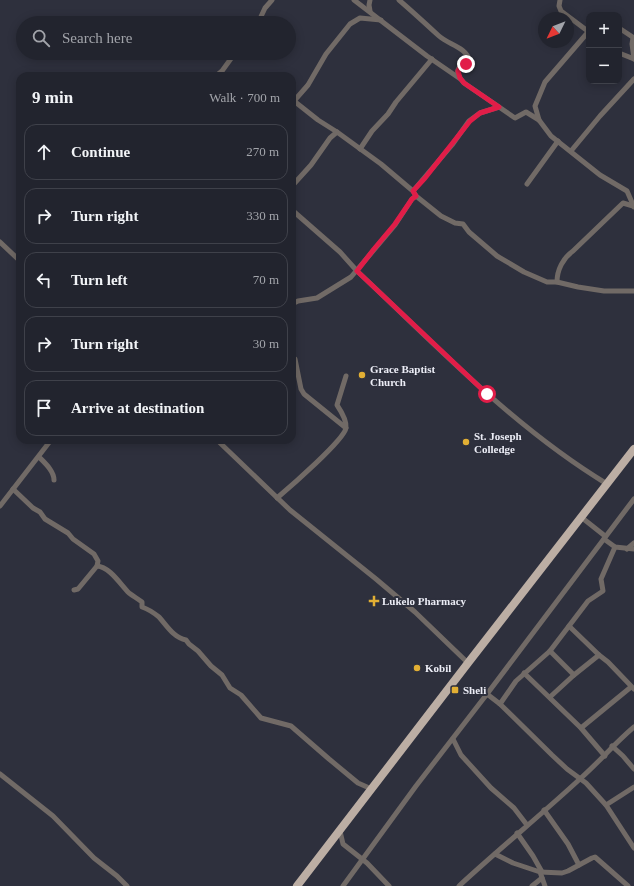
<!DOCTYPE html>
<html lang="en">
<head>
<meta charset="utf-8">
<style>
	:root { --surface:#22242e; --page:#2a2c36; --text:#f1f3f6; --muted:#a2a4aa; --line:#3f414a }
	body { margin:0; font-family:Georgia,serif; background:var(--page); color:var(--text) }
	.controls { position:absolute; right:12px; top:12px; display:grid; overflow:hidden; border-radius:8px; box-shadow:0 2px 10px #0003 }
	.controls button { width:36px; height:36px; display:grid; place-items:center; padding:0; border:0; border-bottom:1px solid var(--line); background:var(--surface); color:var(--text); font:20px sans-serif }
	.compass { position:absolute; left:538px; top:12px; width:36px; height:36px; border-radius:50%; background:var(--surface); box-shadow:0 2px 10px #0003; rotate:227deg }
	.stop { position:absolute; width:12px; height:12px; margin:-9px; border:3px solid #e11d48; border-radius:50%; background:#fff }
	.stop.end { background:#e11d48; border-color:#fff; box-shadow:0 1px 4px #0008 }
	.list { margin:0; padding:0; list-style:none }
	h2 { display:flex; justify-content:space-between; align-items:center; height:52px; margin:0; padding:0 16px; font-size:17px }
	h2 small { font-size:13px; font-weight:400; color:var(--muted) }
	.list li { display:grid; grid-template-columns:26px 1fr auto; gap:12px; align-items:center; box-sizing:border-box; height:56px; margin:0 8px 8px; padding:0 8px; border:1px solid var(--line); border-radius:12px }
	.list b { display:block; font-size:15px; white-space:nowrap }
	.list em { font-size:13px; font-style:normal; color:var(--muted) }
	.icon { flex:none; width:22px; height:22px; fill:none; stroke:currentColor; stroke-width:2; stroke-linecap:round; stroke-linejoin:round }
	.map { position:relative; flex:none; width:634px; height:886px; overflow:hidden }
	.search { position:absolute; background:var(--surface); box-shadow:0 2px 10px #0003; left:16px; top:16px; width:280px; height:44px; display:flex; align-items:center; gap:10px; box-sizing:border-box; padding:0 14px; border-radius:22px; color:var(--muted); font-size:15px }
	.panel { position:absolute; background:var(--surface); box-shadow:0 2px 10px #0003; left:16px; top:72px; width:280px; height:372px; border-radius:12px }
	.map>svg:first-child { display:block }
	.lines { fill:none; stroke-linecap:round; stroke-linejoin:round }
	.minor { stroke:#716a66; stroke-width:5 }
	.trunk { stroke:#bcaea4; stroke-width:8 }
	.route { stroke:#e11d48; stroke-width:5 }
	.poi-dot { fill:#e2af34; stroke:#2e303d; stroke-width:1.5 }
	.labels { text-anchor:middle; stroke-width:4; stroke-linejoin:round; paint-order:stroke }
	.poi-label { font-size:11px; font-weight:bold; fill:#ecedf6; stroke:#2e303d; text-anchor:start }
</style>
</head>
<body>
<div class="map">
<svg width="634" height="886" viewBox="0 0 634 886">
	<rect width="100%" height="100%" fill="#2e303d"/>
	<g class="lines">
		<!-- minor -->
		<g class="minor">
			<path d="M354 0 427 56 459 78"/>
			<path d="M399 0C413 12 426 24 439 36 449 45 465 46 470 61 467 64 464 64 461 66 454 71 460 79 464 83L515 118 526 112 539 120 551 136 600 175 627 191 634 207"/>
			<path d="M560 0 559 6 561 11 589 32"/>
			<path d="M370 11 369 5 370 0"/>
			<path d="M381 20 360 18 350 24 326 54 308 85 294 101 318 120 337 132 381 164 407 186 413 191 416 196 441 216 455 223 463 224 469 232 497 256 524 272 547 282H557L578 287 604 291H634"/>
			<path d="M258 23 265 8 272 0"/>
			<path d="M619 28 634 38"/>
			<path d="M633 38 632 44 634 59"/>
			<path d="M619 53 634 59"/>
			<path d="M216 76 222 71 235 53"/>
			<path d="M539 120 535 106 545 82 589 31"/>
			<path d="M360 149 372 131 388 114 396 102 432 59"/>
			<path d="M571 151 600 116 634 79"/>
			<path d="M527 184 558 141"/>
			<path d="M292 186 311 165 330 138 337 132"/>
			<path d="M413 191 452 145 469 121 480 113 499 107"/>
			<path d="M292 210 340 252 357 271C437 346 513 427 607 484"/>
			<path d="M0 242 20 261"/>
			<path d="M557 282C557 270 563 258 573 251L623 203 633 206"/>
			<path d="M292 304 298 301 317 298 351 277 395 225 412 199 416 196"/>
			<path d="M295 359 301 389 304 394 346 428"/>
			<path d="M217 440 290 510 376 579 415 612 468 663"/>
			<path d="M39 457C45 463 54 471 54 480"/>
			<path d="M13 489 33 508 40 512 45 519 68 533 73 539 94 554 98 561 97 566 78 589 74 590"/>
			<path d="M277 498C290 487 344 440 346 428 347 420 341 411 337 405L346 376"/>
			<path d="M0 506 51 440"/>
			<path d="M581 517 605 536"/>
			<path d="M604 539 615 547 634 549"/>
			<path d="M627 549 634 543"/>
			<path d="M97 566C110 567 120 584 129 593 133 596 138 599 142 602V607C148 609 154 613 159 617 167 626 174 638 186 640L189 644 198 651 211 666 222 675 230 688 241 695 261 718 291 726 329 759 358 783 367 787"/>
			<path d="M569 626 599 655 608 662 634 689"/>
			<path d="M550 651 574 675"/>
			<path d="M524 673 581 728 605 756"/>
			<path d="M487 694 500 704 552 755 567 769 586 783 606 805 634 848"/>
			<path d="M550 697 574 675 599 655"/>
			<path d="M500 704 516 681 550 651 588 601 603 591 601 579 615 547"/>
			<path d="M581 728 631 687"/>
			<path d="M453 739 461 755 491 788 514 808 527 825"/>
			<path d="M612 746 623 756 634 769"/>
			<path d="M0 774 53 816 94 858 117 876 127 886"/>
			<path d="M606 805 634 787"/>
			<path d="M544 810 568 844 579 865"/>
			<path d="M340 831 343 844 367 863 389 886"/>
			<path d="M517 833 533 856 542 872"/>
			<path d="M495 854 513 863 540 872 562 873 568 871 592 858 595 857 628 886"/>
			<path d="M540 872 545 886"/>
			<path d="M343 886 416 786 487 694 634 499"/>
			<path d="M459 886C499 849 541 815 581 778 599 762 615 743 634 727"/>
			<path d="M532 886 542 878"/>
		</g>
		<!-- trunk -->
		<path class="trunk" d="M297 886 468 663 634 449"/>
	</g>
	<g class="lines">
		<!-- route -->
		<path class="route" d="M466 64 460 68 458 71 460 78 464 83 499 107 480 113 470 121 425 178 413 191 416 196 412 199 395 224 374 249 357 271 487 394"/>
	</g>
	<!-- markers -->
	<g class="poi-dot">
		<circle cx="362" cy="375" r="4"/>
		<circle cx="466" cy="442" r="4"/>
		<path d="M372 595h4v4h4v4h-4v4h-4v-4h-4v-4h4z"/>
		<circle cx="417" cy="668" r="4"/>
		<rect x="451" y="686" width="8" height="8" rx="2"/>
	</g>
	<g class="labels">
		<!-- poi labels -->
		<g class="poi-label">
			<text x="370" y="373">Grace Baptist<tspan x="370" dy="13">Church</tspan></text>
			<text x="474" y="440">St. Joseph<tspan x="474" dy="13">Colledge</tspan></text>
			<text x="382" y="605">Lukelo Pharmacy</text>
			<text x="425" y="672">Kobil</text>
			<text x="463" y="694">Sheli</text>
		</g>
	</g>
</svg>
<div class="controls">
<button>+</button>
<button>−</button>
</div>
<svg class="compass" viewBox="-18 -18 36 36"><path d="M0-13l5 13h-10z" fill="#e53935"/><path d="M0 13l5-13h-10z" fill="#a2a4aa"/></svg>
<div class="stop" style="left:487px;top:394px"></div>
<div class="stop end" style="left:466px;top:64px"></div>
<div class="search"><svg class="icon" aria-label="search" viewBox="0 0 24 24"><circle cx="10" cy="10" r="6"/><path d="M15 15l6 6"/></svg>Search here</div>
<section class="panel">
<h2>9 min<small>Walk · 700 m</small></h2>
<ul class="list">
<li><svg class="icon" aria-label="ahead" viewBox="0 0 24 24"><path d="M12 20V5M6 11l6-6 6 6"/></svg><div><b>Continue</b></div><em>270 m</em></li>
<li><svg class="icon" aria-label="right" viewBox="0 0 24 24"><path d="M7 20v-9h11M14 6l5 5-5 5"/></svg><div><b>Turn right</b></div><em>330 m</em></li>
<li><svg class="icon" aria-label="left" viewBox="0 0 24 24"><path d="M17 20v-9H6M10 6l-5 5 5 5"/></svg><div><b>Turn left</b></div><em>70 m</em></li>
<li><svg class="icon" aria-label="right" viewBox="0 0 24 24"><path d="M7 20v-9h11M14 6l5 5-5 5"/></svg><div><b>Turn right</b></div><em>30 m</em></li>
<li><svg class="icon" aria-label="arrive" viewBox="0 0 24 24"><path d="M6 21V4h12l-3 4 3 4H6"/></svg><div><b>Arrive at destination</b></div></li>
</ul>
</section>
</div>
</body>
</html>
